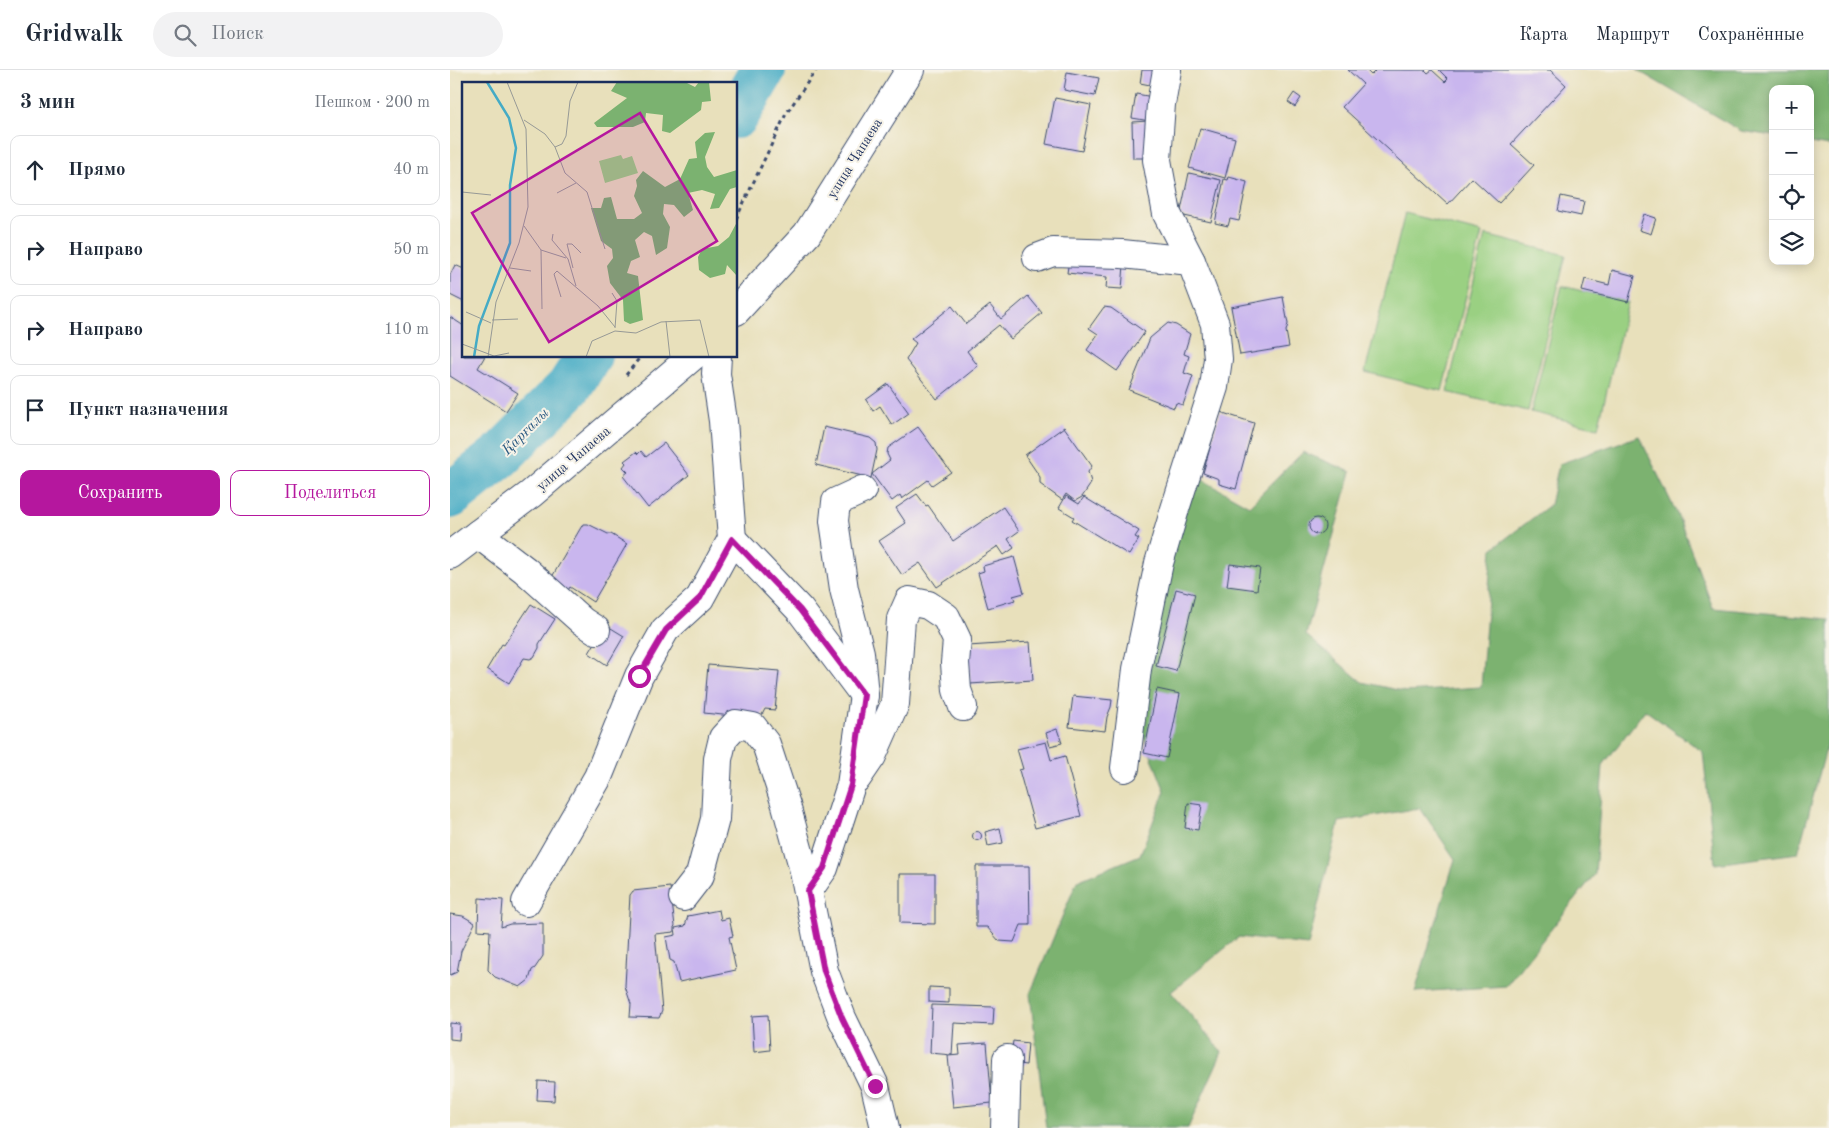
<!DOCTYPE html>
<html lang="ru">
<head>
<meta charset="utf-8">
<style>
	:root { --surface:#fff; --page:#f2f2f3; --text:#1f2937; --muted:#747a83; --line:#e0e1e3; --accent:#b5179e }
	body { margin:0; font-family:"Old Standard TT",serif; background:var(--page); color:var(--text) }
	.controls { position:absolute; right:15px; top:15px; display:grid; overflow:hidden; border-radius:10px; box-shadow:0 2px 12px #0003 }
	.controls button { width:45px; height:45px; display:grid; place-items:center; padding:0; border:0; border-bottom:1px solid var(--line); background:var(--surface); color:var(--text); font:25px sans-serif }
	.stop { position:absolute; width:15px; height:15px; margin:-11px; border:4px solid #b5179e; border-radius:50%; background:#fff }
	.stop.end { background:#b5179e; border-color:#fff; box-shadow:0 1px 5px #0008 }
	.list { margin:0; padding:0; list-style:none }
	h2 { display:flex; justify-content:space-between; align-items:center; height:65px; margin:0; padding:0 20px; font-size:21px }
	h2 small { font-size:16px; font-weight:400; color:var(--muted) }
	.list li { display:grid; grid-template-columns:32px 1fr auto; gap:15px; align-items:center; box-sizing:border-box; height:70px; margin:0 10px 10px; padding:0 10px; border:1px solid var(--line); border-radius:10px }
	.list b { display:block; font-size:19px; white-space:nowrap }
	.list em { font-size:16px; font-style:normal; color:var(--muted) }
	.actions { display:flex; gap:10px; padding:15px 20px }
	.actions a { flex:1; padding:11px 0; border:1px solid var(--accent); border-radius:10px; text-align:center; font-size:18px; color:var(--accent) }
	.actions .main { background:var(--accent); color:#fff }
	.icon { flex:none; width:28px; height:28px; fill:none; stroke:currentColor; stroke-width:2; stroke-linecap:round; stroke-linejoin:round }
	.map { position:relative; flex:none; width:1379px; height:1058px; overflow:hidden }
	header { display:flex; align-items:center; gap:30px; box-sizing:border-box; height:70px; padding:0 25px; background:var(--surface); border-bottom:1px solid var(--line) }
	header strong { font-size:24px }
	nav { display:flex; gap:28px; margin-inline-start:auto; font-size:18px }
	.search { width:350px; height:45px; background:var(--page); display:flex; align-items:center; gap:12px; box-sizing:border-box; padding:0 18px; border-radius:28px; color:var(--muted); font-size:19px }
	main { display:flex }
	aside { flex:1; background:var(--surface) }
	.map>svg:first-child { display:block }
	.green { fill:#9ad082; stroke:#5a8070 }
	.forest { fill:#7bb270; stroke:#4b7067 }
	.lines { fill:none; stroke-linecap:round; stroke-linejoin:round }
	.river { stroke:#45abc5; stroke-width:46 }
	.building { fill:#c9b6ee }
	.street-casing { stroke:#3a4a6c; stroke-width:30 }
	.secondary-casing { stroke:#3a4a6c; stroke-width:30 }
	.path { stroke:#3a4a6c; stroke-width:3; stroke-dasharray:4 4; stroke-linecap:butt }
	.street { stroke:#fff; stroke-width:28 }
	.secondary { stroke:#fff; stroke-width:28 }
	.route { stroke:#b5179e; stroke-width:6 }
	.labels { text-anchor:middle; stroke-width:4; stroke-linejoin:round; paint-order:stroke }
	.street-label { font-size:14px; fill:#1b2f5e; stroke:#f7f3e8 }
	.water-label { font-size:15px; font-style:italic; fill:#2a5a82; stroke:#f7f3e8 }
	.inset-river { fill:none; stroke:#45abc5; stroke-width:2.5 }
	.inset-road { fill:none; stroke:#969996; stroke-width:1 }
	.view { fill:#b5179e; fill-opacity:0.15; stroke:#b5179e; stroke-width:2.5 }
	.inset-edge { fill:none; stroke:#1b2f5e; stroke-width:2.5 }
</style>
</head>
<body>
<header>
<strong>Gridwalk</strong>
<div class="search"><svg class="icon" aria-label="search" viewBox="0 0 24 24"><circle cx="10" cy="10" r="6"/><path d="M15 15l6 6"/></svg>Поиск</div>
<nav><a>Карта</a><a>Маршрут</a><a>Сохранённые</a></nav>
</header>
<main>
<aside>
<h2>3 мин<small>Пешком · 200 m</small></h2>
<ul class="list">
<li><svg class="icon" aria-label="ahead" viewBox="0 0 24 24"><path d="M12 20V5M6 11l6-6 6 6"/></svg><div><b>Прямо</b></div><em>40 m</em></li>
<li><svg class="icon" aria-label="right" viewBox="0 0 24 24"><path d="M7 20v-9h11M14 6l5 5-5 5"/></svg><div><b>Направо</b></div><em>50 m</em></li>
<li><svg class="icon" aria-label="right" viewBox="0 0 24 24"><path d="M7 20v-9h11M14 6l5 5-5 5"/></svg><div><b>Направо</b></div><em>110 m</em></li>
<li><svg class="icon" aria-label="arrive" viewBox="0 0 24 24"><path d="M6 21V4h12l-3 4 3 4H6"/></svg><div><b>Пункт назначения</b></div></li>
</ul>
<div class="actions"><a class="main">Сохранить</a><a>Поделиться</a></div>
</aside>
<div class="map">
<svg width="1379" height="1058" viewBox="0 0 1379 1058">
	<rect width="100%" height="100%" fill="#f7f3e8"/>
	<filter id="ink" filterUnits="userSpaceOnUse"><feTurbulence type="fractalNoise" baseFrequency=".02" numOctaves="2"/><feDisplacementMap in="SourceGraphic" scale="10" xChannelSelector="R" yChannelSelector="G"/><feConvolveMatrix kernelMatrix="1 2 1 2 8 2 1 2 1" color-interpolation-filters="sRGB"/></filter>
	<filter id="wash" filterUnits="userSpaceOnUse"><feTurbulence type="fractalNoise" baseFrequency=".0096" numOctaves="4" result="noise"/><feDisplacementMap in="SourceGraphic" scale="20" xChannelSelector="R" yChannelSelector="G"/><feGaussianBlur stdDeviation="1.12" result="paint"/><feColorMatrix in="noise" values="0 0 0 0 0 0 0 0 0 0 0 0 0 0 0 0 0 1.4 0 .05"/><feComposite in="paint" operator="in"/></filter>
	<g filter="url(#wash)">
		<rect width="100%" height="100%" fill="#e8e0bb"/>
		<!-- green -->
		<g class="green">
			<path d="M955 143 1032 163 992 321 915 302Z"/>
			<path d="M1035 165 1116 185 1078 341 997 322Z"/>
			<path d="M1112 216 1178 232 1148 358 1081 342Z"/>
		</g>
		<!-- forest -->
		<g class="forest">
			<path d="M1187 0H1379V76L1360 73V19H1323V66L1291 61Z"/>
			<path d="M1189 366 1228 446 1263 538 1379 549V668L1348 783 1265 794 1253 682 1195 640 1153 695 1145 804 1056 916 965 922 1005 789 970 738 889 752 858 875 789 867 721 922 772 982 738 1058H596L580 924 627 811 690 785 715 721 682 637 737 401 799 436 853 382 901 402 856 565 912 612 956 622 1031 617 1042 479 1100 435 1109 394Z"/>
		</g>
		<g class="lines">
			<!-- river -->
			<g class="river">
				<path d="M286 46 313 0"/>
				<path d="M0 426 51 385 119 317 139 286"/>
			</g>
		</g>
		<g id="blocks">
			<!-- building -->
			<g class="building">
				<path d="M692 0H707L705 16 690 13Z"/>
				<path d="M898 0H916L921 5 926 0H975L978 3 982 0 995 12 998 9 989 0H1100L1116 15 1061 74 1084 95 1049 133 1022 108 998 134 892 37 913 14Z"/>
				<path d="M617 2 649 8 645 26 614 20Z"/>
				<path d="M844 23 851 28 845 37 838 32Z"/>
				<path d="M686 24 703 27 700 51 682 48Z"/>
				<path d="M605 28 641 35 632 81 596 74Z"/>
				<path d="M698 51V88H683L682 52Z"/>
				<path d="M750 58 785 68 775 108 739 98Z"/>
				<path d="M739 103 771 110 761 152 730 145Z"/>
				<path d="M779 107 797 112 789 151 780 149 778 156 765 153 774 109 778 110Z"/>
				<path d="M1111 126 1134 131 1131 146 1108 141Z"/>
				<path d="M1194 144 1206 148 1201 164 1189 160Z"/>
				<path d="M619 190 674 195 672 219 656 218 657 207 617 203Z"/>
				<path d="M5 195 14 199V232L0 225V205Z"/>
				<path d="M1162 200 1185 206 1178 232 1132 221 1135 209 1159 215Z"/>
				<path d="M578 226 592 243 561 269 549 255 517 281 528 296 487 329 456 290 466 273 461 269 502 236 516 254 540 235 551 249Z"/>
				<path d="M833 227 838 254 836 261 839 277 790 285 781 237Z"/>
				<path d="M654 237 661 238 695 262 667 301 637 280 648 264 639 258Z"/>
				<path d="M0 247 14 256V286H35L28 298 68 323 56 341 0 306Z"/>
				<path d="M718 253 726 255 740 264 734 284 739 286 734 303 743 306 733 335 726 333 724 338 679 320 700 268Z"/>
				<path d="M438 314 459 343 442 355 430 336 423 341 416 330Z"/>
				<path d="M770 342 804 353 786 419 769 414V409L753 403Z"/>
				<path d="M374 357 420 368 426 373 427 380 421 408 366 395Z"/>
				<path d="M468 357 501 402 482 415 478 410 452 429 450 425 442 431 422 404 440 390 437 384 438 378Z"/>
				<path d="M614 357 642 396 638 402 641 412 640 415 632 427 625 431 616 424 612 430 590 414V407L575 385Z"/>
				<path d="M214 373 239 405 198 438 173 406 178 402 173 397 176 393 174 391 186 382 188 384 191 381 196 387Z"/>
				<path d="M467 424 476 436 478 435 503 471 553 437 569 461 558 469 564 478 554 485 548 476 487 517 470 493 452 505 429 471 456 453 446 438Z"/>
				<path d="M616 426 629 434 634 427 689 461 685 467 689 469 679 485 622 450 624 447 609 438Z"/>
				<circle cx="867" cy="456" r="8"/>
				<path d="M133 454H138L158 464H161L177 474 143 532 120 517 117 522 99 512Z"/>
				<path d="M564 487 574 523 563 526 565 530 538 538 528 503 534 501 533 496Z"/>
				<path d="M780 494 810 498 807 520 777 516Z"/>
				<path d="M726 519 745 524 726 601 706 596Z"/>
				<path d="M81 534 105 549 89 574V578L84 587 80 589 74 588 59 613 37 599 52 574 54 575Z"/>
				<path d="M156 555 174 566 157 595 139 583Z"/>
				<path d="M580 572 583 610 520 614 518 576Z"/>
				<path d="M258 595 329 601 325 640 315 639 310 649 254 643Z"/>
				<path d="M707 619 730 624 717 688 694 683Z"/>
				<path d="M623 626 662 630 661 637 657 647 655 661 619 657Z"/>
				<path d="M607 659 612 673 600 676 596 663Z"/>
				<path d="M596 672 601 690 615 686 631 746 585 758 569 700 573 699 567 679Z"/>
				<path d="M738 733 752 735 748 760 735 758Z"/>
				<path d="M550 758 553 773 538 776 535 762Z"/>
				<circle cx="527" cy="766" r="4.5"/>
				<path d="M526 796H579L580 855H571L564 872 549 871 537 857H526Z"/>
				<path d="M450 804H485V854L450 853Z"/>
				<path d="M220 817 225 856 224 857V862L205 864 212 941 209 948 180 947 181 934 175 916 180 825 183 821Z"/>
				<path d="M29 828 53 830 51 857 60 854 93 853V886L85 898 82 900 79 910 70 917 45 907 38 900 40 861 28 860Z"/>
				<path d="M269 840 271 850 279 848 283 866 279 867 286 900 229 912 224 892 220 890 216 867 226 865 225 858 235 856 238 846Z"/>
				<path d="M0 844 13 846 25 853 11 881 7 902 0 905Z"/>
				<path d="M479 917 499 918V933L479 932Z"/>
				<path d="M482 935 544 937 543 955 504 953 502 985 480 983Z"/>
				<path d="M318 945 320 980 304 982 302 946Z"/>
				<path d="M0 953 10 954 9 970 0 969Z"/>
				<path d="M563 971 578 973 576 995 560 993Z"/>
				<path d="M537 973 542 1033 503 1037 498 986 510 985 509 975Z"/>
				<path d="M88 1011 105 1012 104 1031 87 1030Z"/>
			</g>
		</g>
	</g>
	<g filter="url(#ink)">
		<use href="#blocks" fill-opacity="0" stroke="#3a4a6c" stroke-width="1"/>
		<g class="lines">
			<!-- street casing -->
			<g class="street-casing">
				<g id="street">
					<path d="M587 188 603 182 672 184 741 191"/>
					<path d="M28 464 75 500 132 551 146 560"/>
					<path d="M282 469 350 540 414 625"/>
					<path d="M675 698 687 599 709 493 725 439 764 317 768 289 765 254 741 191 717 144 707 90 711 34 717 0"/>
					<path d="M407 708 422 686 445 634 451 549 459 531 478 535 496 547 507 570 505 593 507 620 513 637"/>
					<path d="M358 821 374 798 401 715 414 625 410 583 394 519 384 451 386 432 412 420"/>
					<path d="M233 827 250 805 265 749 268 689 273 668 286 654 303 657 316 674 336 735 353 797 374 901 392 948 425 1016 435 1058"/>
					<path d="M76 832 148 707 189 606 215 560 250 528 282 469 273 351 266 304 267 286"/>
					<path d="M555 1058 557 989"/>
				</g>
			</g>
			<!-- secondary casing -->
			<g class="secondary-casing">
				<g id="secondary">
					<path d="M286 241 357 164 460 0"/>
					<path d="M0 485 81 424 243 286"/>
				</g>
			</g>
			<!-- path -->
			<g class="path">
				<path d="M286 149 336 44 366 0"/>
				<path d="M176 305 191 286"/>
			</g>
			<!-- street -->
			<use href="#street" class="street"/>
			<!-- secondary -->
			<use href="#secondary" class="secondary"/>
		</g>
	</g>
	<g class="lines" filter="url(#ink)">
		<!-- route -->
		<path class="route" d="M189 606 216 560 250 528 282 469 350 540 414 625 401 715 374 798 358 821 374 901 392 948 425 1016"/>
	</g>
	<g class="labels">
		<!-- street labels -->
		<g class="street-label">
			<text transform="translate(404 88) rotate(-58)" y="5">улица Чапаева</text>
			<text transform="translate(123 388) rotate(-40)" y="5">улица Чапаева</text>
		</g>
		<!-- water labels -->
		<g class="water-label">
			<text transform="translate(75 361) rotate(-45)" y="5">Қарғалы</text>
		</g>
	</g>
	<!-- overview -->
	<g transform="translate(12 12)">
		<rect width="275" height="275" fill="#e8e0bb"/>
		<path d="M159 73 161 77 170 74 176 91 143 101 137 79Z" fill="#9ad082"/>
		<path d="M155 0H223L233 5 237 0H247L249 19 240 20 239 28 208 51 200 49 201 33 184 31 183 40 171 45H135L132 41 165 16 149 9ZM253 50 243 75 245 85 252 95 275 88V105L268 107 257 126 248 127 253 112 240 108 226 111 231 128 222 135 212 123 202 122 201 132 208 145 205 166 194 173 190 154 182 150 173 158 178 175 169 179 165 191 176 194 181 238 168 242 162 239 161 218 148 201 145 184 151 176 150 167 139 159 129 126H139L142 116 149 115 155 137H172L180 131 172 114 175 104 174 98 181 89 203 105 218 97 227 77 235 76 233 60 243 51ZM275 140V194L265 183 263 192 248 196 237 188 236 175 240 167 256 164 267 155Z" fill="#7bb270"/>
		<path class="inset-river" d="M12 275 17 244 48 161V103L54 66 47 36 25 0"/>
		<path class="inset-road" d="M62 38 83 52 93 65 100 62 104 54 108 19 116 0M93 65 103 91 125 110 143 167M0 110 29 113M95 111 114 101M62 144 79 168 80 227M91 152 90 158 106 177 114 204M79 168 104 176M48 186 69 189M111 186 105 162H110L119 171M150 211 155 219 153 246M99 215 92 192 95 189 136 224 153 245M4 230 29 241M30 238 56 237M204 239 208 275M0 262 32 274 47 271M26 275 34 220 57 161 66 125 64 47 45 0M124 275 130 259 153 249 174 251 199 240 238 238 247 275"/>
		<path class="view" d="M178 31 255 159 87 260 10 131Z"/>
		<rect width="275" height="275" class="inset-edge"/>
	</g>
</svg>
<div class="controls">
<button>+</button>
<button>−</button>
<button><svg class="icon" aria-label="locate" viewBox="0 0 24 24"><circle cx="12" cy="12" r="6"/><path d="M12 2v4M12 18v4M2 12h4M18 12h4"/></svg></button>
<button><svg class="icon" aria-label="layers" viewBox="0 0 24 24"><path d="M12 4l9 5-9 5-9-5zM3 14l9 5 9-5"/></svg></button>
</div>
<div class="stop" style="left:189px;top:606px"></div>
<div class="stop end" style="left:425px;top:1016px"></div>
</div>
</main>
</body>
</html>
